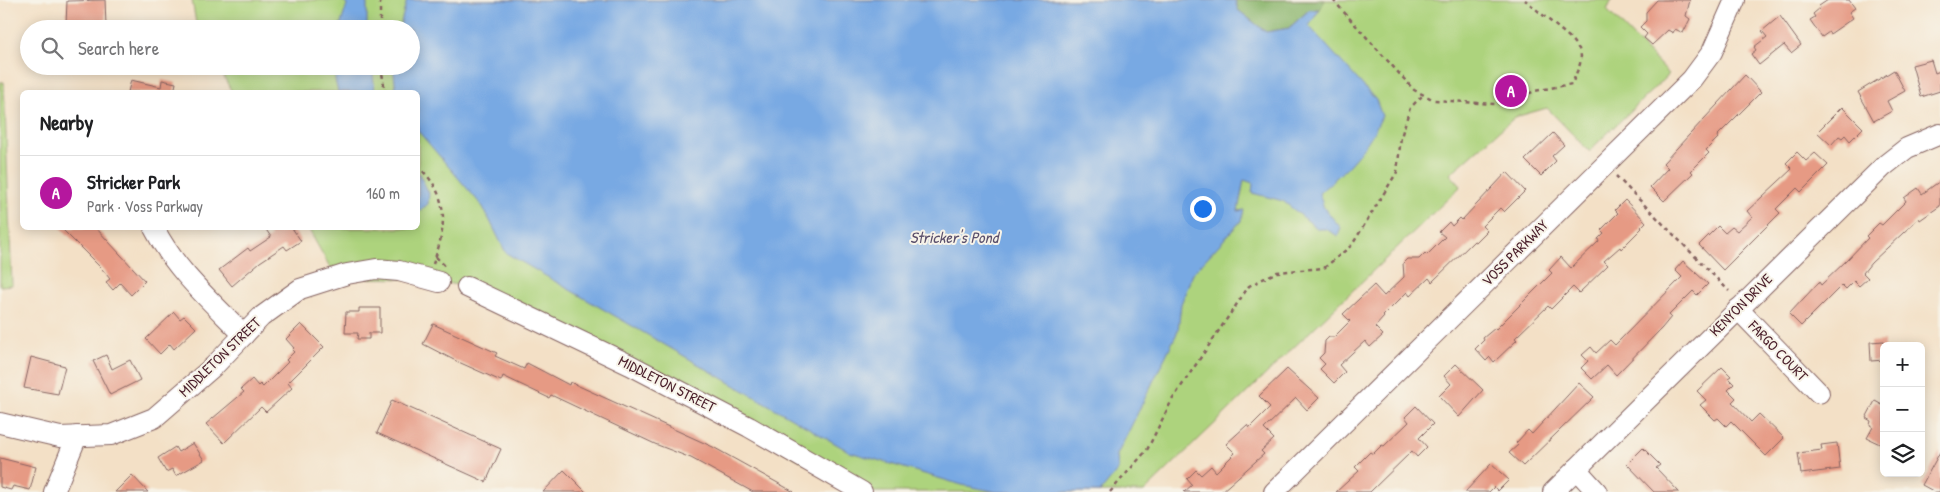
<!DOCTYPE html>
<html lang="en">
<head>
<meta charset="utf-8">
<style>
	:root { --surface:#fff; --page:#f6f6f6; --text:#202124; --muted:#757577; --line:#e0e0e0; --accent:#b5179e }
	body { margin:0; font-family:"Patrick Hand",sans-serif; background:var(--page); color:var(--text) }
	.controls { position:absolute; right:15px; bottom:15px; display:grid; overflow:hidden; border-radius:8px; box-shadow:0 2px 12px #0003 }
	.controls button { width:45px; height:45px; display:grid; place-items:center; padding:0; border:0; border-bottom:1px solid var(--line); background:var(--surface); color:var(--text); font:25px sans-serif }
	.you { position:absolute; left:1202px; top:208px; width:18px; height:18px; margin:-12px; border:4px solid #fff; border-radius:50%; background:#1a73e8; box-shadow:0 0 0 8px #1a73e833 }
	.badge { display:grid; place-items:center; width:32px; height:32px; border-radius:50%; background:var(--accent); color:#fff; font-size:16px; font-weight:700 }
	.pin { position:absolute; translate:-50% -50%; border:2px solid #fff; box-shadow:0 1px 5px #0006 }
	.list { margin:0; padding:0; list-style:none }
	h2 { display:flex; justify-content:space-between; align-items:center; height:65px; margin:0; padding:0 20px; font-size:21px }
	h2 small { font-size:16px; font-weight:400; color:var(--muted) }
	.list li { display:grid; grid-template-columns:32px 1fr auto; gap:15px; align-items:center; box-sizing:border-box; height:75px; padding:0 20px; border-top:1px solid var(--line) }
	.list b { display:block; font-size:19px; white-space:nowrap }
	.list p { margin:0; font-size:16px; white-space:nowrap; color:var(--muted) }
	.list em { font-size:16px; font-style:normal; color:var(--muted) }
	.icon { flex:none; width:28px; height:28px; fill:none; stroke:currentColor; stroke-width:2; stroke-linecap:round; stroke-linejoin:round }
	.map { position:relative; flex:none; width:1940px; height:492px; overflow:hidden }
	.search { position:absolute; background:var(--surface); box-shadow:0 2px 12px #0003; left:20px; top:20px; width:400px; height:55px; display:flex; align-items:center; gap:12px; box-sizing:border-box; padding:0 18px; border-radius:28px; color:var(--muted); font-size:19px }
	.panel { position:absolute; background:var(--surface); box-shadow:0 2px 12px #0003; left:20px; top:90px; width:400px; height:140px; border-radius:8px }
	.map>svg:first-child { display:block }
	.green { fill:#add37d; stroke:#7c7954 }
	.forest { fill:#8ab56c; stroke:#6a6a4c }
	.water { fill:#78a9e3; stroke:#616487 }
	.building { fill:#e69a84 }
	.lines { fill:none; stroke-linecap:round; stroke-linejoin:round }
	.minor-casing { stroke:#856361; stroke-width:22 }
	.path { stroke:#856361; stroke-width:2.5; stroke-dasharray:4 4; stroke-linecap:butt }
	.minor { stroke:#fff; stroke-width:20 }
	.labels { text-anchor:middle; stroke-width:4; stroke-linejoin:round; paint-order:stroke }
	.street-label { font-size:15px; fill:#4a1f2b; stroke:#f7f3e8 }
	.water-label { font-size:16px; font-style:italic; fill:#5a4f6b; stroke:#f7f3e8 }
</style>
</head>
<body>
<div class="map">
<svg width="1940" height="492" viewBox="0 0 1940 492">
	<rect width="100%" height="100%" fill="#f7f3e8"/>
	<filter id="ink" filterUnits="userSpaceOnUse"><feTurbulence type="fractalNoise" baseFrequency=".02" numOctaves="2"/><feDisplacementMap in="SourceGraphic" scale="10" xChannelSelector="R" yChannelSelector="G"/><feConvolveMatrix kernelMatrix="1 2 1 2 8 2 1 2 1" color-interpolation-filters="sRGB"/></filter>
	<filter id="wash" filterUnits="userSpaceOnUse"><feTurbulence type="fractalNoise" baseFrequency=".0096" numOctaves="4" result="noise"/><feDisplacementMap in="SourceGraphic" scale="20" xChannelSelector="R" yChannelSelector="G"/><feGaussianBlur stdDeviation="1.12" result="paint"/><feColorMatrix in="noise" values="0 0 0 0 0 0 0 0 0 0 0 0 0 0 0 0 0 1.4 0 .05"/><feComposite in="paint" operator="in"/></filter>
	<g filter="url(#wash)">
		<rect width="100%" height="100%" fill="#f3e0c6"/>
		<!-- green -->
		<g class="green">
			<path d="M192 0H1612L1607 10 1669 74 1589 151 1547 108 1515 117 1450 174 1461 186 1144 492H862L467 287 426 279 336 278 308 228H418V92H232L218 66H411V29H197Z"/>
			<path d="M0 82H4L12 285 0 286Z"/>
		</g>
		<!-- forest -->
		<path class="forest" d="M1235 0H1325L1320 9 1309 10 1289 28 1266 32 1238 10Z"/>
		<!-- water -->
		<g class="water">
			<path d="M342 0H367V29H339L347 5Z"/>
			<path d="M407 0H1235L1238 10 1266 32 1289 28 1309 10 1320 9 1309 26 1376 100 1382 116C1366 150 1347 169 1319 193L1324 208 1341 228 1338 236 1326 229H1318L1283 201 1252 193 1253 183 1244 180 1238 211 1244 210 1241 221 1193 273 1181 304 1178 331 1117 455 1118 470 1100 492H997L962 485 850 452 506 253 483 207 418 131V92H398L396 90 393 66H411V29H399Z"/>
			<path d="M335 66H372L375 92H338L335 80Z"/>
			<path d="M418 172 429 193 428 204 418 212Z"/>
		</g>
		<g id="blocks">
			<!-- building -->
			<g class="building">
				<path d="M105 0 106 26 76 28V24H66L67 1Z"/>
				<path d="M1657 0H1690L1686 16 1690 19 1683 33 1675 29 1673 33 1668 30 1652 45 1644 38 1647 34 1640 27 1646 21V12Z"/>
				<path d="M1828 0H1849L1855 8 1849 12 1853 18 1830 34 1829 32 1822 37 1810 20 1815 17 1813 14 1820 8 1819 6Z"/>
				<path d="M1780 16 1801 45 1791 53 1784 45 1759 65 1751 54 1756 50 1754 47 1767 37 1762 31Z"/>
				<path d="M1931 60 1935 73 1940 71V91L1921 97 1912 65Z"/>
				<path d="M1894 70 1905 91 1887 101 1892 111 1874 121 1858 92Z"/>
				<path d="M1745 75 1761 92 1717 136 1718 138 1706 150 1709 153 1691 171 1693 173 1664 201 1650 187 1668 168 1663 163Z"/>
				<path d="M131 80 161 87 162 80 176 83 174 92H128Z"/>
				<path d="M1842 107 1863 128 1850 141 1845 135 1842 138 1839 136 1831 145 1817 132Z"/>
				<path d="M1553 133 1564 145 1552 156 1556 161 1541 176 1525 160Z"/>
				<path d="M1797 152 1806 161 1815 153 1828 165 1801 192 1797 188 1776 209 1780 213 1723 270 1699 245 1718 226 1725 233 1732 227 1737 231 1752 217 1747 211 1792 169 1786 163Z"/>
				<path d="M1507 172 1525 191 1504 212 1500 208 1482 226 1487 231 1476 242 1474 241 1432 282 1429 278 1410 296 1407 292 1383 316 1384 317 1375 327 1383 335 1370 347 1365 341 1339 365 1345 372 1334 383 1320 369 1325 364 1319 358 1324 353 1325 341 1329 337H1334L1350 321 1343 314 1374 285 1384 296 1404 277 1403 263 1407 259H1419L1425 253 1427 255 1445 237 1439 232 1449 222 1452 226 1460 218 1462 220Z"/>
				<path d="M1940 181V206L1920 220 1919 218 1871 263 1863 273 1868 278 1859 286 1854 281 1846 289 1842 285 1801 326 1789 314 1819 282 1821 285 1847 260 1868 238 1866 236 1879 223 1882 225 1906 201 1904 198 1918 188 1922 194Z"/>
				<path d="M1625 200 1646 222 1641 227 1642 228 1621 249 1620 247 1604 261 1608 265 1579 293 1573 287 1551 309 1548 306 1515 338 1517 340 1494 362 1490 357 1486 361 1475 349 1484 340 1483 338 1495 328 1496 329 1552 273 1549 270 1561 257 1571 268 1599 241 1598 239 1604 233 1601 230 1618 213 1615 210Z"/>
				<path d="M61 228H96L145 281 131 295 120 283 113 290 106 282 110 279 102 269Z"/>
				<path d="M265 228H292L301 241 287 250 284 246 260 262 232 286 219 270 248 248 250 251 271 237Z"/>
				<path d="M1683 261 1708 284 1697 295 1693 291 1669 315 1671 317 1662 328 1616 375 1607 365 1592 379 1581 368 1588 361 1582 355 1591 347 1596 353 1610 340 1615 345 1682 277 1675 270Z"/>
				<path d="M359 308H380V333H369V339H357L358 333H345L346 312H359Z"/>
				<path d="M174 312 180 319 184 316 196 328 174 349 170 344 160 354 146 339Z"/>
				<path d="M301 324 324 347 288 383 292 388 266 412 261 407 224 443 206 424 244 392 241 389 252 379 258 386 260 384 263 387 288 362 286 360 294 352 292 350 294 348 286 339Z"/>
				<path d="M433 324 497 353 495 356 524 369 527 363 569 385 570 382 713 447 794 492H753L691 458 655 444 551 395 549 398 503 376 501 381 454 360 423 344Z"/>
				<path d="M1884 341V360L1871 361 1870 342Z"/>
				<path d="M106 355 112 369 130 360 140 380 110 395 93 361Z"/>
				<path d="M31 357 65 366 58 394 24 388Z"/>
				<path d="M1456 364 1483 390 1459 417 1439 396 1451 384 1444 376Z"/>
				<path d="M1722 367 1731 376 1728 378 1734 384 1728 390 1736 398 1732 402 1751 422 1759 414 1784 438 1766 456 1731 421 1726 426 1718 418 1715 420 1700 405 1706 400 1697 391Z"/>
				<path d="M1287 369 1319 398 1307 410 1296 398 1264 429 1274 439 1261 451 1264 454 1221 492H1184L1192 485 1187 479 1196 470 1201 475 1211 466 1216 472 1235 453 1226 444 1247 425 1249 428 1270 407 1259 396Z"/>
				<path d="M1579 383 1594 397 1523 466 1509 453 1518 445 1516 443 1528 430 1532 434Z"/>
				<path d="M392 400 501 449 486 482 377 433Z"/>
				<path d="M1875 401 1884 406V446L1867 438 1873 427 1870 425 1871 421 1866 418Z"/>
				<path d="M1416 406 1433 424 1419 438 1427 447 1417 457 1412 451 1370 492H1336L1359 471 1355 467 1370 452 1373 454 1382 445 1384 446 1409 422 1405 417Z"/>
				<path d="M193 443 204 460 176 476 172 469 166 472 158 458 175 447 178 452Z"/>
				<path d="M1837 443 1840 469 1801 474 1798 453 1822 450 1821 445Z"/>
				<path d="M1643 448 1660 465 1656 468 1679 492H1654L1627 464Z"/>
				<path d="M1940 452V492H1935L1922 485Z"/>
				<path d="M0 458 36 467 30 490 13 486 11 490 0 487Z"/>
				<path d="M1491 464 1509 480 1498 491 1494 487 1489 492H1465Z"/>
				<path d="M564 470 586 492H543Z"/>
				<path d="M132 475 148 492H115Z"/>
			</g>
		</g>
	</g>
	<g filter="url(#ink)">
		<use href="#blocks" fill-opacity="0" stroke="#856361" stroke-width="1"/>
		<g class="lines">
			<!-- minor casing -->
			<g class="minor-casing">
				<g id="minor">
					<path d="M154 228C175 270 211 301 244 335"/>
					<path d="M467 287 630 365 749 427 862 492"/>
					<path d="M1738 309 1819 393"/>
					<path d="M0 423 60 437 111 435 154 418 214 366 261 317 300 289 347 274 376 269 399 271 439 282"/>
					<path d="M1576 469 1597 492"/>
					<path d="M54 492 77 436"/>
					<path d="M1274 492 1692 79 1712 52 1735 0"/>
					<path d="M1553 492 1884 166 1907 148 1940 134"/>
				</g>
			</g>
			<!-- path -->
			<g class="path">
				<path d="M1333 0 1414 90 1434 100 1495 104 1505 103 1535 91 1572 84 1580 64 1581 56 1579 49 1569 37 1525 0"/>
				<path d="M380 29V0"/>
				<path d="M381 66 385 92"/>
				<path d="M418 165C423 172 431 179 435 187 449 212 442 239 433 264"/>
				<path d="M1616 176 1729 291"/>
				<path d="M436 257 445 266"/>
				<path d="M1110 492 1147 450 1172 400 1249 286 1277 272 1324 268 1352 245 1397 172 1401 137 1410 108 1422 96"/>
			</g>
			<!-- minor -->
			<use href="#minor" class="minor"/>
		</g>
	</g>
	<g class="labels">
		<!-- street labels -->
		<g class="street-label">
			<text transform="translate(1515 253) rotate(-45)" y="5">VOSS PARKWAY</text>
			<text transform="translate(1741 305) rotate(-45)" y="5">KENYON DRIVE</text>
			<text transform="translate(1778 351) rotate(46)" y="5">FARGO COURT</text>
			<text transform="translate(220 357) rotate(-44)" y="5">MIDDLETON STREET</text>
			<text transform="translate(667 384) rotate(27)" y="5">MIDDLETON STREET</text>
		</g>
		<!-- water labels -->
		<g class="water-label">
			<text x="954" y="243">Stricker's Pond</text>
		</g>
	</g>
</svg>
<div class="controls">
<button>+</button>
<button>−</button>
<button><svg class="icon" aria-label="layers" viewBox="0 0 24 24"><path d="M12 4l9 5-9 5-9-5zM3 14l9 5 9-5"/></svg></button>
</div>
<div class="you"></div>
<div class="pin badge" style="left:1511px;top:91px">A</div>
<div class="search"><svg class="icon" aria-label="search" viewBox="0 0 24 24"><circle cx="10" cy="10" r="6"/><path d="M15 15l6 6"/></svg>Search here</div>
<section class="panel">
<h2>Nearby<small></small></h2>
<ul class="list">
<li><span class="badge">A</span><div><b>Stricker Park</b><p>Park · Voss Parkway</p></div><em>160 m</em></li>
</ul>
</section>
</div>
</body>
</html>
